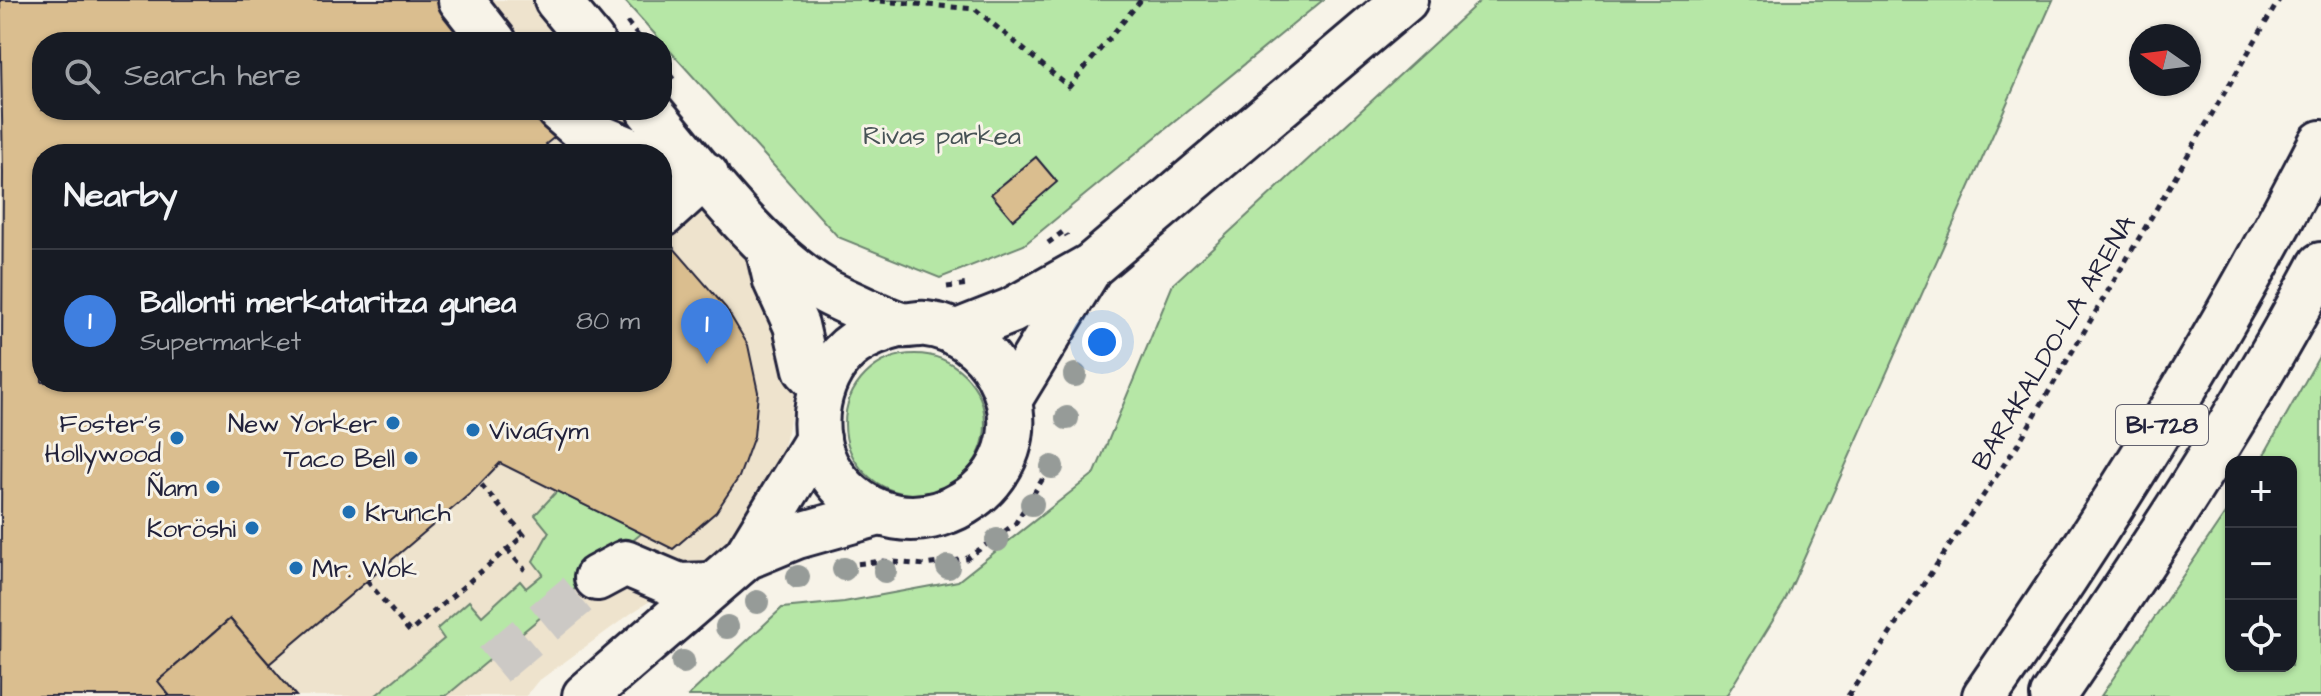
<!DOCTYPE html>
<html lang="en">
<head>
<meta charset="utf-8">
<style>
	:root { --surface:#171b24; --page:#242831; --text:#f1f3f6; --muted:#9ea1a6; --line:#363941; --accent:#1f6fb2 }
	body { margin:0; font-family:"Architects Daughter",sans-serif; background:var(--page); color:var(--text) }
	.controls { position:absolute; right:24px; bottom:24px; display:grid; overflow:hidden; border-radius:16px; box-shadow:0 2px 6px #0004 }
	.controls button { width:72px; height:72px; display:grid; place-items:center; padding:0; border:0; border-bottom:2px solid var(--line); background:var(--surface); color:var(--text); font:40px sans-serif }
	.compass { position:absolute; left:2129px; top:24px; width:72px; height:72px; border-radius:50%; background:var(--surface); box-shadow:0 2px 6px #0004; rotate:284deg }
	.you { position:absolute; left:1102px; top:342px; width:28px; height:28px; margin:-20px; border:6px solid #fff; border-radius:50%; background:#1a73e8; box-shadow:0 0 0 12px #1a73e833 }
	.badge { display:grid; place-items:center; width:52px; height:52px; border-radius:50%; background:var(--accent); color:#fff; font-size:26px; font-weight:700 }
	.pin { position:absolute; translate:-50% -66px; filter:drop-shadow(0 2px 4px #0008) }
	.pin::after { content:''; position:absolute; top:42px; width:28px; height:24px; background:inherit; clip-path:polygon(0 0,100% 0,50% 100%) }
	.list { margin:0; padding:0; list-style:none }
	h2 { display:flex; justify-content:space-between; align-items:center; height:104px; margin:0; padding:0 32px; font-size:34px }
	h2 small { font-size:26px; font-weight:400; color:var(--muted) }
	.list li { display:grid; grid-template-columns:52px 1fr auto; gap:24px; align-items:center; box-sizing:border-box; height:144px; padding:0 32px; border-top:2px solid var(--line) }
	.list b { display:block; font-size:30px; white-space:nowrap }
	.list p { margin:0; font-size:26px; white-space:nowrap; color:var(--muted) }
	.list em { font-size:26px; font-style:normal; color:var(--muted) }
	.icon { flex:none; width:44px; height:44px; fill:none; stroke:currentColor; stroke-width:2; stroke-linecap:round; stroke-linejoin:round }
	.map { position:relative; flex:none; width:2321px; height:696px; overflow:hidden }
	.search { position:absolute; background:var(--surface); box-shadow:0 2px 6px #0004; left:32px; top:32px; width:640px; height:88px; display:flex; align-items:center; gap:20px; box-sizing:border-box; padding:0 28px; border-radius:32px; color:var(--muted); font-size:30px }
	.panel { position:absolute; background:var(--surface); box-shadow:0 2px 6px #0004; left:32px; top:144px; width:640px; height:248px; border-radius:32px }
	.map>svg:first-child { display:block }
	.built { fill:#eee3cd; fill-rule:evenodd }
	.green { fill:#b6e7a6; stroke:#6c8470; stroke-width:2 }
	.building { fill:#dabe8f; stroke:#22223b; stroke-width:2 }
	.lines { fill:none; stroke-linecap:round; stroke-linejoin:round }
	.minor-tunnel { stroke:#ccc9c5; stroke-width:44; stroke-dasharray:44 22; stroke-linecap:butt }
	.minor-casing { stroke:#22223b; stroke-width:50 }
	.major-casing { stroke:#22223b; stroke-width:50 }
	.path { stroke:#22223b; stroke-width:5; stroke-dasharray:6 6; stroke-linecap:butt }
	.minor { stroke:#f7f3e8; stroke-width:44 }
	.major { stroke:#f7f3e8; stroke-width:44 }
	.tree { fill:#969b98 }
	.poi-dot { fill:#1f6fb2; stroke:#f7f3e8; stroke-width:3 }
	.labels { text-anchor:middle; stroke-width:6; stroke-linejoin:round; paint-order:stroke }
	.shield { fill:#f7f3e8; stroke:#62616f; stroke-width:2 }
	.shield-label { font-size:24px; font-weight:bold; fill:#22223b }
	.park-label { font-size:26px; fill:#475356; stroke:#f7f3e8 }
	.street-label { font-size:26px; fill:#22223b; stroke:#f7f3e8 }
	.poi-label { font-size:26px; fill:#22223b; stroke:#f7f3e8; text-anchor:end }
</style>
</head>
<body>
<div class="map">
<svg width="2321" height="696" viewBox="0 0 2321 696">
	<rect width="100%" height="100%" fill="#f7f3e8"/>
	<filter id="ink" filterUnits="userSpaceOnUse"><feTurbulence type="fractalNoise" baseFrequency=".0125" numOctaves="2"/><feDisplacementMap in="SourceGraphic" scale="16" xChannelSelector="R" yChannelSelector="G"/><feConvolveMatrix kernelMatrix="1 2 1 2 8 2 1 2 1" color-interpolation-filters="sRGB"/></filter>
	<g filter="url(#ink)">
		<!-- built -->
		<path class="built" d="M0 0H547L579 42H42V110H632L767 280 791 351 794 395 788 432 774 482 746 524 706 565 633 612 537 682 526 696H0ZM42 154H662V382H42Z"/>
		<!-- green -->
		<g class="green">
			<path d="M624 0H1323L1024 245 940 278 838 237Z"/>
			<path d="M1481 0H2053L1785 601 1726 696H688L782 608 844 602 958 581 1095 473 1173 284Z"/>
			<path d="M2321 353V696H2101L2231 505V666H2291V462H2260Z"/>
			<circle cx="915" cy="424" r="70"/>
			<path d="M557 491 642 533 446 696H375L444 639 437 629 469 601 482 616 520 581 526 588 543 574 533 561 549 532 535 515Z"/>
		</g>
		<!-- building -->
		<g class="building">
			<path d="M0 0H442L480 42H42V110H541L561 132 546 144 555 154H42V382H662V244L666 239 726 308 748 345 758 392 754 436 739 477 716 512 673 549 500 463 472 492 269 664 230 619 158 681 170 696H0L3 173Z"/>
			<path d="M1036 157 1057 182 1013 220 991 194Z"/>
			<path d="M230 619 269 664 296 696H170L158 681Z"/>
		</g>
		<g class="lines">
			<!-- minor-tunnel -->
			<path class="minor-tunnel" d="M493 665 597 578"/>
			<!-- minor casing -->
			<g class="minor-casing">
				<g id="minor">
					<path d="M461 0 494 42"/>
					<path d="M557 0 592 42"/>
					<path d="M559 110 582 130 640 154"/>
					<path d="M649 110C700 170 758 251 825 291 835 297 893 323 902 325 910 326 918 323 926 324 955 327 985 348 998 374 1057 482 903 577 831 473 804 434 816 370 855 343 869 334 883 329 899 325"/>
					<path d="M662 215 706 175"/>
					<path d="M769 251 776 281 796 325 806 369 822 386"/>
					<path d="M955 333 1011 311 1091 266 1405 0"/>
					<path d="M1009 400 1087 272"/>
					<path d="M746 557 818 439"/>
					<path d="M597 578 625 563 679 586 712 585"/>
					<path d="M585 696 746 557 797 536 879 513"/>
				</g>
			</g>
			<!-- major casing -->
			<g class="major-casing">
				<g id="major">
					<path d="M1985 696C2108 519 2222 335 2321 143"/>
					<path d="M2053 696C2148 556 2242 415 2321 265"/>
				</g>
			</g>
			<!-- path -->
			<g class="path">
				<path d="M868 0 975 9 1069 87 1141 0"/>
				<path d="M627 22 643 42"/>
				<path d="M662 65 674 80"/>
				<path d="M1048 243 1064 231 1067 236"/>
				<path d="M947 287 969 284"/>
				<path d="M507 549 525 570"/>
				<path d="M846 565 883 561 925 565 966 559 1015 524 1042 480 1044 467"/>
				<path d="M367 581 410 632 524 535 479 482"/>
				<path d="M1848 696 2018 444 2279 0"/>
			</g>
			<!-- minor -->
			<use href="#minor" class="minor"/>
			<!-- major -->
			<use href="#major" class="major"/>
		</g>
		<!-- trees -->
		<g class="tree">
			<circle cx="1075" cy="375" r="12"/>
			<circle cx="1067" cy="418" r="12"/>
			<circle cx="1052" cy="467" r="12"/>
			<circle cx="1032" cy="504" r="12"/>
			<circle cx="997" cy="540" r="12"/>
			<circle cx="948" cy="567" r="12"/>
			<circle cx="844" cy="569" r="12"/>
			<circle cx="885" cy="571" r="12"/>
			<circle cx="798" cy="577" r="12"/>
			<circle cx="757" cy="602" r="12"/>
			<circle cx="727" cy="627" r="12"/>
			<circle cx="683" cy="662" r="12"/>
		</g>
	</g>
	<!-- markers -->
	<g class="poi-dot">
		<circle cx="393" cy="423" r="8"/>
		<circle cx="473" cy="430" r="8"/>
		<circle cx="177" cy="438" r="8"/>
		<circle cx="411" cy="458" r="8"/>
		<circle cx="213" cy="487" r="8"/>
		<circle cx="349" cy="512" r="8"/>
		<circle cx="252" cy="528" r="8"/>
		<circle cx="296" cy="568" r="8"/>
	</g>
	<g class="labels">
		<!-- shield labels -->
		<rect class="shield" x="2116" y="405" width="92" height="40" rx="6"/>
		<g class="shield-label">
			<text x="2162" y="433">BI-728</text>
		</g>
		<!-- park labels -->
		<g class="park-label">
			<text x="942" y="144">Rivas parkea</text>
		</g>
		<!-- street labels -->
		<g class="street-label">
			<text transform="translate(2053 342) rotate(-59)" y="9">BARAKALDO-LA ARENA</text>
		</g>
		<!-- poi labels -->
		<g class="poi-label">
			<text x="161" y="432">Foster's<tspan x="161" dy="30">Hollywood</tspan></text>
			<text x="377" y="432">New Yorker</text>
			<text x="489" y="439" text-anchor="start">VivaGym</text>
			<text x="395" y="467">Taco Bell</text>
			<text x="197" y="496">Ñam</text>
			<text x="365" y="521" text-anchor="start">Krunch</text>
			<text x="236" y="537">Koröshi</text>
			<text x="312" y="577" text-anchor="start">Mr. Wok</text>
		</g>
	</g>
</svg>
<div class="controls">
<button>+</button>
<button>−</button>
<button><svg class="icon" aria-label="locate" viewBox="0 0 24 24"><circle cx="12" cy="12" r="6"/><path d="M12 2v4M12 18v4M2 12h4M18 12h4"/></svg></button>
</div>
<svg class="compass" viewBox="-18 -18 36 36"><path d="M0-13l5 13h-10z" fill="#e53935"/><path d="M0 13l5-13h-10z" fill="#9ea1a6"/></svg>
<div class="you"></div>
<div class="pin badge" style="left:707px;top:364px;background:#3f7fe0">1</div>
<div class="search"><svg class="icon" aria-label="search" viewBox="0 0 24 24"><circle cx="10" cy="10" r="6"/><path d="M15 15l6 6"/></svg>Search here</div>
<section class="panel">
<h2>Nearby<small></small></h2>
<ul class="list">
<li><span class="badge" style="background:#3f7fe0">1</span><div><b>Ballonti merkataritza gunea</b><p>Supermarket</p></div><em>80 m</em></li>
</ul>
</section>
</div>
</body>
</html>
